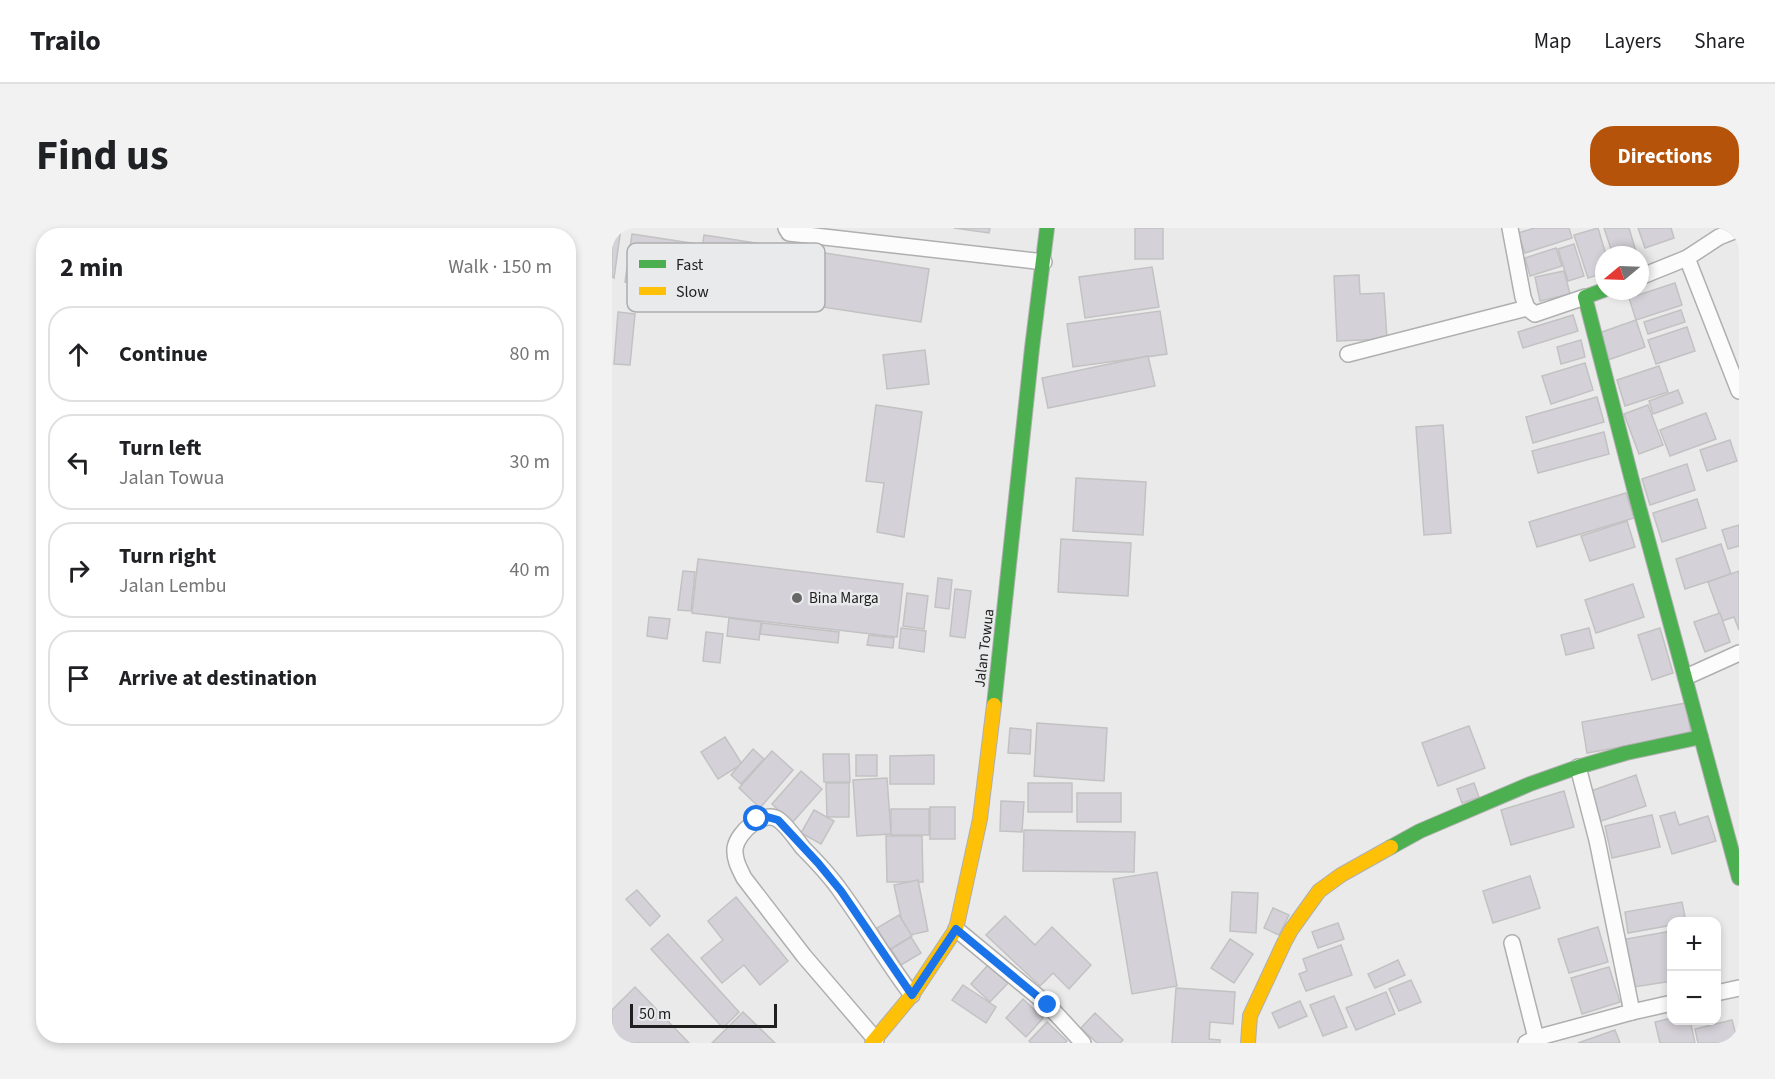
<!DOCTYPE html>
<html lang="en">
<head>
<meta charset="utf-8">
<style>
	:root { --surface:#fff; --page:#f2f2f2; --text:#202124; --muted:#757577; --line:#e0e0e0; --accent:#b45309 }
	body { margin:0; font-family:"Source Sans 3",sans-serif; background:var(--page); color:var(--text) }
	.controls { position:absolute; right:18px; bottom:18px; display:grid; overflow:hidden; border-radius:12px; box-shadow:0 3px 9px #0003 }
	.controls button { width:54px; height:54px; display:grid; place-items:center; padding:0; border:0; border-bottom:2px solid var(--line); background:var(--surface); color:var(--text); font:30px sans-serif }
	.compass { position:absolute; left:983px; top:18px; width:54px; height:54px; border-radius:50%; background:var(--surface); box-shadow:0 3px 9px #0003; rotate:251deg }
	.scale { position:absolute; left:18px; bottom:15px; width:147px; box-sizing:border-box; padding-left:6px; border:3px solid #202020; border-top:0; font-size:16px; line-height:21px; white-space:nowrap; color:#202020; -webkit-text-stroke:4px #e9eaeb; paint-order:stroke }
	.stop { position:absolute; width:18px; height:18px; margin:-14px; border:4px solid #1a73e8; border-radius:50%; background:#fff }
	.stop.end { background:#1a73e8; border-color:#fff; box-shadow:0 2px 6px #0008 }
	.list { margin:0; padding:0; list-style:none }
	h2 { display:flex; justify-content:space-between; align-items:center; height:78px; margin:0; padding:0 24px; font-size:26px }
	h2 small { font-size:20px; font-weight:400; color:var(--muted) }
	.list li { display:grid; grid-template-columns:39px 1fr auto; gap:18px; align-items:center; box-sizing:border-box; height:96px; margin:0 12px 12px; padding:0 12px; border:2px solid var(--line); border-radius:24px }
	.list b { display:block; font-size:22px; white-space:nowrap }
	.list p { margin:0; font-size:20px; white-space:nowrap; color:var(--muted) }
	.list em { font-size:20px; font-style:normal; color:var(--muted) }
	.icon { flex:none; width:33px; height:33px; fill:none; stroke:currentColor; stroke-width:2; stroke-linecap:round; stroke-linejoin:round }
	.map { position:relative; flex:none; width:1127px; height:815px; overflow:hidden; border-radius:24px }
	header { display:flex; align-items:center; gap:36px; box-sizing:border-box; height:84px; padding:0 30px; background:var(--surface); border-bottom:2px solid var(--line) }
	header strong { font-size:28px }
	nav { display:flex; gap:33px; margin-inline-start:auto; font-size:21px }
	.intro { display:flex; align-items:center; justify-content:space-between; box-sizing:border-box; height:144px; padding:0 36px }
	h1 { margin:0; font-size:42px }
	.button { padding:15px 27px; border-radius:24px; background:var(--accent); color:#fff; font-size:21px; font-weight:700 }
	main { display:flex; gap:36px; padding:0 36px }
	aside { flex:1; background:var(--surface); border-radius:24px; box-shadow:0 3px 9px #0003 }
	.map>svg:first-child { display:block }
	.building { fill:#d5d1d8; stroke:#c2c2c3; stroke-width:1.5 }
	.lines { fill:none; stroke-linecap:round; stroke-linejoin:round }
	.street-casing { stroke:#afafaf; stroke-width:18 }
	.fast-casing { stroke:#afafaf; stroke-width:16 }
	.slow-casing { stroke:#afafaf; stroke-width:16 }
	.street { stroke:#fcfcfc; stroke-width:15 }
	.fast { stroke:#4caf50; stroke-width:14 }
	.slow { stroke:#ffc107; stroke-width:14 }
	.route { stroke:#1a73e8; stroke-width:8 }
	.poi-dot { fill:#676767; stroke:#e9eaeb; stroke-width:2 }
	.labels { text-anchor:middle; stroke-width:5; stroke-linejoin:round; paint-order:stroke }
	.poi-label { font-size:15px; fill:#202020; stroke:#e9eaeb; text-anchor:start }
	.street-label { font-size:15px; fill:#202020; stroke:#e9eaeb }
	.key { fill:#e9eaeb; stroke:#adadae; stroke-width:1.5 }
	.key-label { font-size:16px; fill:#202020 }
</style>
</head>
<body>
<header>
<strong>Trailo</strong>
<nav><a>Map</a><a>Layers</a><a>Share</a></nav>
</header>
<div class="intro"><h1>Find us</h1><a class="button">Directions</a></div>
<main>
<aside>
<h2>2 min<small>Walk · 150 m</small></h2>
<ul class="list">
<li><svg class="icon" aria-label="ahead" viewBox="0 0 24 24"><path d="M12 20V5M6 11l6-6 6 6"/></svg><div><b>Continue</b></div><em>80 m</em></li>
<li><svg class="icon" aria-label="left" viewBox="0 0 24 24"><path d="M17 20v-9H6M10 6l-5 5 5 5"/></svg><div><b>Turn left</b><p>Jalan Towua</p></div><em>30 m</em></li>
<li><svg class="icon" aria-label="right" viewBox="0 0 24 24"><path d="M7 20v-9h11M14 6l5 5-5 5"/></svg><div><b>Turn right</b><p>Jalan Lembu</p></div><em>40 m</em></li>
<li><svg class="icon" aria-label="arrive" viewBox="0 0 24 24"><path d="M6 21V4h12l-3 4 3 4H6"/></svg><div><b>Arrive at destination</b></div></li>
</ul>
</aside>
<div class="map">
<svg width="1127" height="815" viewBox="0 0 1127 815">
	<rect width="100%" height="100%" fill="#eaeaea"/>
	<!-- building -->
	<g class="building">
		<path d="M0 0H9L2 50 0 49Z"/>
		<path d="M342 0H378L377 5Z"/>
		<rect x="523" y="0" width="28" height="31"/>
		<path d="M923 0H957L960 10 913 25 906 5Z"/>
		<path d="M986 0 994 27H992V45L976 50 962 7Z"/>
		<path d="M992 0H1017L1025 27H1001Z"/>
		<path d="M1026 0H1059L1062 10 1033 20Z"/>
		<path d="M20 6 85 16 78 64 13 54Z"/>
		<path d="M92 7 164 18 155 74 84 63Z"/>
		<path d="M962 16 972 48 956 53 946 21Z"/>
		<path d="M167 18 317 41 309 94 159 71Z"/>
		<path d="M944 20 950 38 918 48 913 30Z"/>
		<path d="M540 39 547 79 473 90 467 49Z"/>
		<path d="M952 43 958 66 928 73 923 49Z"/>
		<path d="M747 47 748 66 772 65 775 111 725 113 722 48Z"/>
		<path d="M1063 55 1070 77 1024 92 1017 70Z"/>
		<path d="M1069 82 1073 94 1036 106 1032 94Z"/>
		<path d="M548 83 555 126 461 139 455 96Z"/>
		<path d="M6 84 23 86 18 137 2 136Z"/>
		<path d="M961 87 966 103 911 120 906 104Z"/>
		<path d="M1024 92 1033 119 996 132 987 105Z"/>
		<path d="M1075 99 1083 123 1044 136 1036 112Z"/>
		<path d="M969 112 973 129 949 136 945 119Z"/>
		<path d="M313 122 317 156 275 161 271 127Z"/>
		<path d="M536 128 543 158 436 180 430 150Z"/>
		<path d="M973 135 981 162 939 176 930 148Z"/>
		<path d="M1047 138 1056 164 1013 178 1005 152Z"/>
		<path d="M1066 162 1071 175 1041 186 1037 173Z"/>
		<path d="M985 169 992 194 921 215 914 189Z"/>
		<path d="M264 177 310 184 292 309 265 304 272 255 254 253Z"/>
		<path d="M1036 177 1051 217 1027 226 1012 186Z"/>
		<path d="M1094 185 1104 211 1058 228 1048 202Z"/>
		<path d="M831 197 839 305 812 307 804 199Z"/>
		<path d="M992 204 997 226 926 245 920 223Z"/>
		<path d="M1118 212 1125 233 1095 243 1088 222Z"/>
		<path d="M1075 236 1083 262 1038 277 1030 251Z"/>
		<path d="M464 250 534 254 531 307 461 303Z"/>
		<path d="M1014 265 1022 290 925 319 917 294Z"/>
		<path d="M1085 271 1094 300 1050 314 1041 285Z"/>
		<path d="M1015 293 1023 319 978 333 969 308Z"/>
		<path d="M1127 297V318L1116 321 1110 302Z"/>
		<path d="M449 311 519 315 516 368 446 364Z"/>
		<path d="M1109 316 1119 346 1073 361 1064 331Z"/>
		<path d="M86 331 291 356 285 409 80 385Z"/>
		<path d="M71 343 83 344 79 383 66 382Z"/>
		<path d="M1127 343V402L1122 389 1110 393 1096 354Z"/>
		<path d="M326 350 340 352 337 381 323 379Z"/>
		<path d="M1021 356 1032 389 984 405 973 372Z"/>
		<path d="M343 361 359 363 353 410 338 408Z"/>
		<path d="M295 365 316 368 312 401 291 398Z"/>
		<path d="M1108 385 1118 414 1093 424 1082 394Z"/>
		<path d="M37 389 58 391 55 411 35 408Z"/>
		<path d="M117 390 149 394 147 412 115 408Z"/>
		<path d="M150 395 227 404 226 415 148 406Z"/>
		<path d="M289 400 314 403 312 424 287 420Z"/>
		<path d="M977 400 982 420 954 427 949 407Z"/>
		<path d="M1048 400 1061 445 1040 452 1026 407Z"/>
		<path d="M94 404 111 406 108 435 91 433Z"/>
		<path d="M257 407 282 410 281 420 255 417Z"/>
		<path d="M1074 475 1079 506 975 525 970 494Z"/>
		<path d="M425 495 495 500 492 553 422 548Z"/>
		<path d="M857 498 873 540 826 558 810 515Z"/>
		<path d="M398 500 419 502 418 526 396 525Z"/>
		<path d="M113 509 130 536 106 551 89 524Z"/>
		<path d="M141 521 152 531 129 556 119 547Z"/>
		<path d="M160 523 181 542 148 580 127 560Z"/>
		<path d="M211 526H237L238 554H212Z"/>
		<rect x="244" y="527" width="21" height="21"/>
		<path d="M322 527V556H278V528Z"/>
		<path d="M189 543 210 561 180 595 160 576Z"/>
		<path d="M1024 547 1034 578 989 593 979 563Z"/>
		<path d="M275 550 279 606 245 608 241 552Z"/>
		<path d="M214 555H237V589H215Z"/>
		<rect x="416" y="555" width="44" height="29"/>
		<path d="M862 555 867 569 850 575 845 561Z"/>
		<path d="M952 563 962 599 899 617 889 582Z"/>
		<rect x="465" y="565" width="44" height="29"/>
		<path d="M389 573 412 574 410 604 388 603Z"/>
		<rect x="318" y="579" width="25" height="32"/>
		<rect x="279" y="581" width="38" height="26"/>
		<path d="M202 582 222 593 209 616 189 605Z"/>
		<path d="M1063 584 1067 597 1096 588 1104 613 1060 626 1048 588Z"/>
		<path d="M1040 587 1048 619 1000 630 993 598Z"/>
		<path d="M412 602 523 604 522 644 411 643Z"/>
		<path d="M274 608H310L311 654H275Z"/>
		<path d="M545 644 565 758 520 766 501 651Z"/>
		<path d="M918 648 928 680 881 695 871 663Z"/>
		<path d="M306 652 316 703 293 708 282 657Z"/>
		<path d="M25 662 48 688 38 698 14 671Z"/>
		<path d="M620 664 646 665 644 705 618 703Z"/>
		<path d="M124 669 176 733 148 757 132 737 110 755 89 730 111 712 96 693Z"/>
		<path d="M1070 674 1074 694H1060V697L1016 705 1013 684Z"/>
		<path d="M661 680 677 687 667 707 652 700Z"/>
		<path d="M287 687 300 708 277 722 265 700Z"/>
		<path d="M393 688 423 717 440 699 479 737 457 761 441 745 428 758 374 707Z"/>
		<path d="M726 695 732 711 706 720 700 704Z"/>
		<path d="M986 699 996 734 957 745 946 711Z"/>
		<path d="M1060 703V753L1022 759 1014 711Z"/>
		<path d="M56 706 127 784 111 800 39 721Z"/>
		<path d="M299 709 309 725 289 737 279 721Z"/>
		<path d="M618 711 641 726 622 755 599 740Z"/>
		<path d="M729 717 740 747 694 763 687 746 695 743 691 731Z"/>
		<path d="M786 732 793 747 763 760 756 746Z"/>
		<path d="M376 737 396 755 378 774 359 756Z"/>
		<path d="M997 739 1008 774 970 786 959 750Z"/>
		<path d="M799 752 809 774 787 783 777 761Z"/>
		<path d="M351 757 384 779 374 795 340 772Z"/>
		<path d="M23 759 77 815H0V782Z"/>
		<path d="M564 760 623 764 621 796 598 794 597 811 608 812V815H560Z"/>
		<path d="M774 764 783 786 744 802 734 780Z"/>
		<path d="M722 768 735 799 711 808 698 777Z"/>
		<path d="M411 771 431 790 414 809 394 790Z"/>
		<path d="M688 773 695 788 667 800 660 785Z"/>
		<path d="M131 784 163 815H100Z"/>
		<path d="M483 785 511 812 508 815H485L469 800Z"/>
		<path d="M1060 790V792H1078L1083 815H1048L1043 794Z"/>
		<path d="M1120 792 1126 815H1086L1083 801Z"/>
		<path d="M435 794 455 813 453 815H419L417 813Z"/>
		<path d="M1003 802 1008 815H966Z"/>
	</g>
	<g class="lines">
		<!-- street casing -->
		<g class="street-casing">
			<g id="street">
				<path d="M174 0 177 5 432 34"/>
				<path d="M898 0 911 69 915 80 923 86 973 69"/>
				<path d="M1075 30 1127 163"/>
				<path d="M1028 49 1075 30 1107 9 1127 1"/>
				<path d="M736 126 915 80"/>
				<path d="M1074 449 1127 425"/>
				<path d="M966 539 985 612 1020 784"/>
				<path d="M344 701 436 777 471 815"/>
				<path d="M900 715 924 810"/>
				<path d="M1104 765 1127 760"/>
				<path d="M264 812 192 728 132 650C127 640 122 631 123 620 126 604 151 581 167 592 176 599 184 611 191 620 205 634 219 649 230 665 254 698 275 734 300 767"/>
				<path d="M914 815 924 810 1020 784 1060 775"/>
			</g>
		</g>
		<!-- fast casing -->
		<g class="fast-casing">
			<g id="fast">
				<path d="M992 62 973 69 1024 268 1127 650"/>
				<path d="M382 477 420 120 435 0"/>
				<path d="M779 619 808 603 918 556 966 539 1014 525 1089 509"/>
			</g>
		</g>
		<!-- slow casing -->
		<g class="slow-casing">
			<g id="slow">
				<path d="M260 815 300 767 344 701 368 591 382 477"/>
				<path d="M636 815 638 788 672 715 679 702 707 663 729 647 779 619"/>
			</g>
		</g>
		<!-- street -->
		<use href="#street" class="street"/>
		<!-- fast -->
		<use href="#fast" class="fast"/>
		<!-- slow -->
		<use href="#slow" class="slow"/>
	</g>
	<g class="lines">
		<!-- route -->
		<path class="route" d="M145 591 152 588 166 592 206 635 229 663 300 767 344 701 436 777"/>
	</g>
	<!-- markers -->
	<circle class="poi-dot" cx="185" cy="370" r="6"/>
	<g class="labels">
		<!-- poi labels -->
		<g class="poi-label">
			<text x="197" y="375">Bina Marga</text>
		</g>
		<!-- street labels -->
		<g class="street-label">
			<text transform="translate(372 420) rotate(-83)" y="5">Jalan Towua</text>
		</g>
	</g>
	<!-- legend -->
	<rect x="15" y="15" width="198" height="69" rx="9" class="key"/>
	<rect x="27" y="32" width="27" height="8" fill="#4caf50"/>
	<rect x="27" y="59" width="27" height="8" fill="#ffc107"/>
	<g class="key-label">
		<text x="64" y="42">Fast</text>
		<text x="64" y="69">Slow</text>
	</g>
</svg>
<div class="controls">
<button>+</button>
<button>−</button>
</div>
<svg class="compass" viewBox="-18 -18 36 36"><path d="M0-13l5 13h-10z" fill="#e53935"/><path d="M0 13l5-13h-10z" fill="#757577"/></svg>
<div class="scale">50 m</div>
<div class="stop" style="left:145px;top:591px"></div>
<div class="stop end" style="left:436px;top:777px"></div>
</div>
</main>
</body>
</html>
